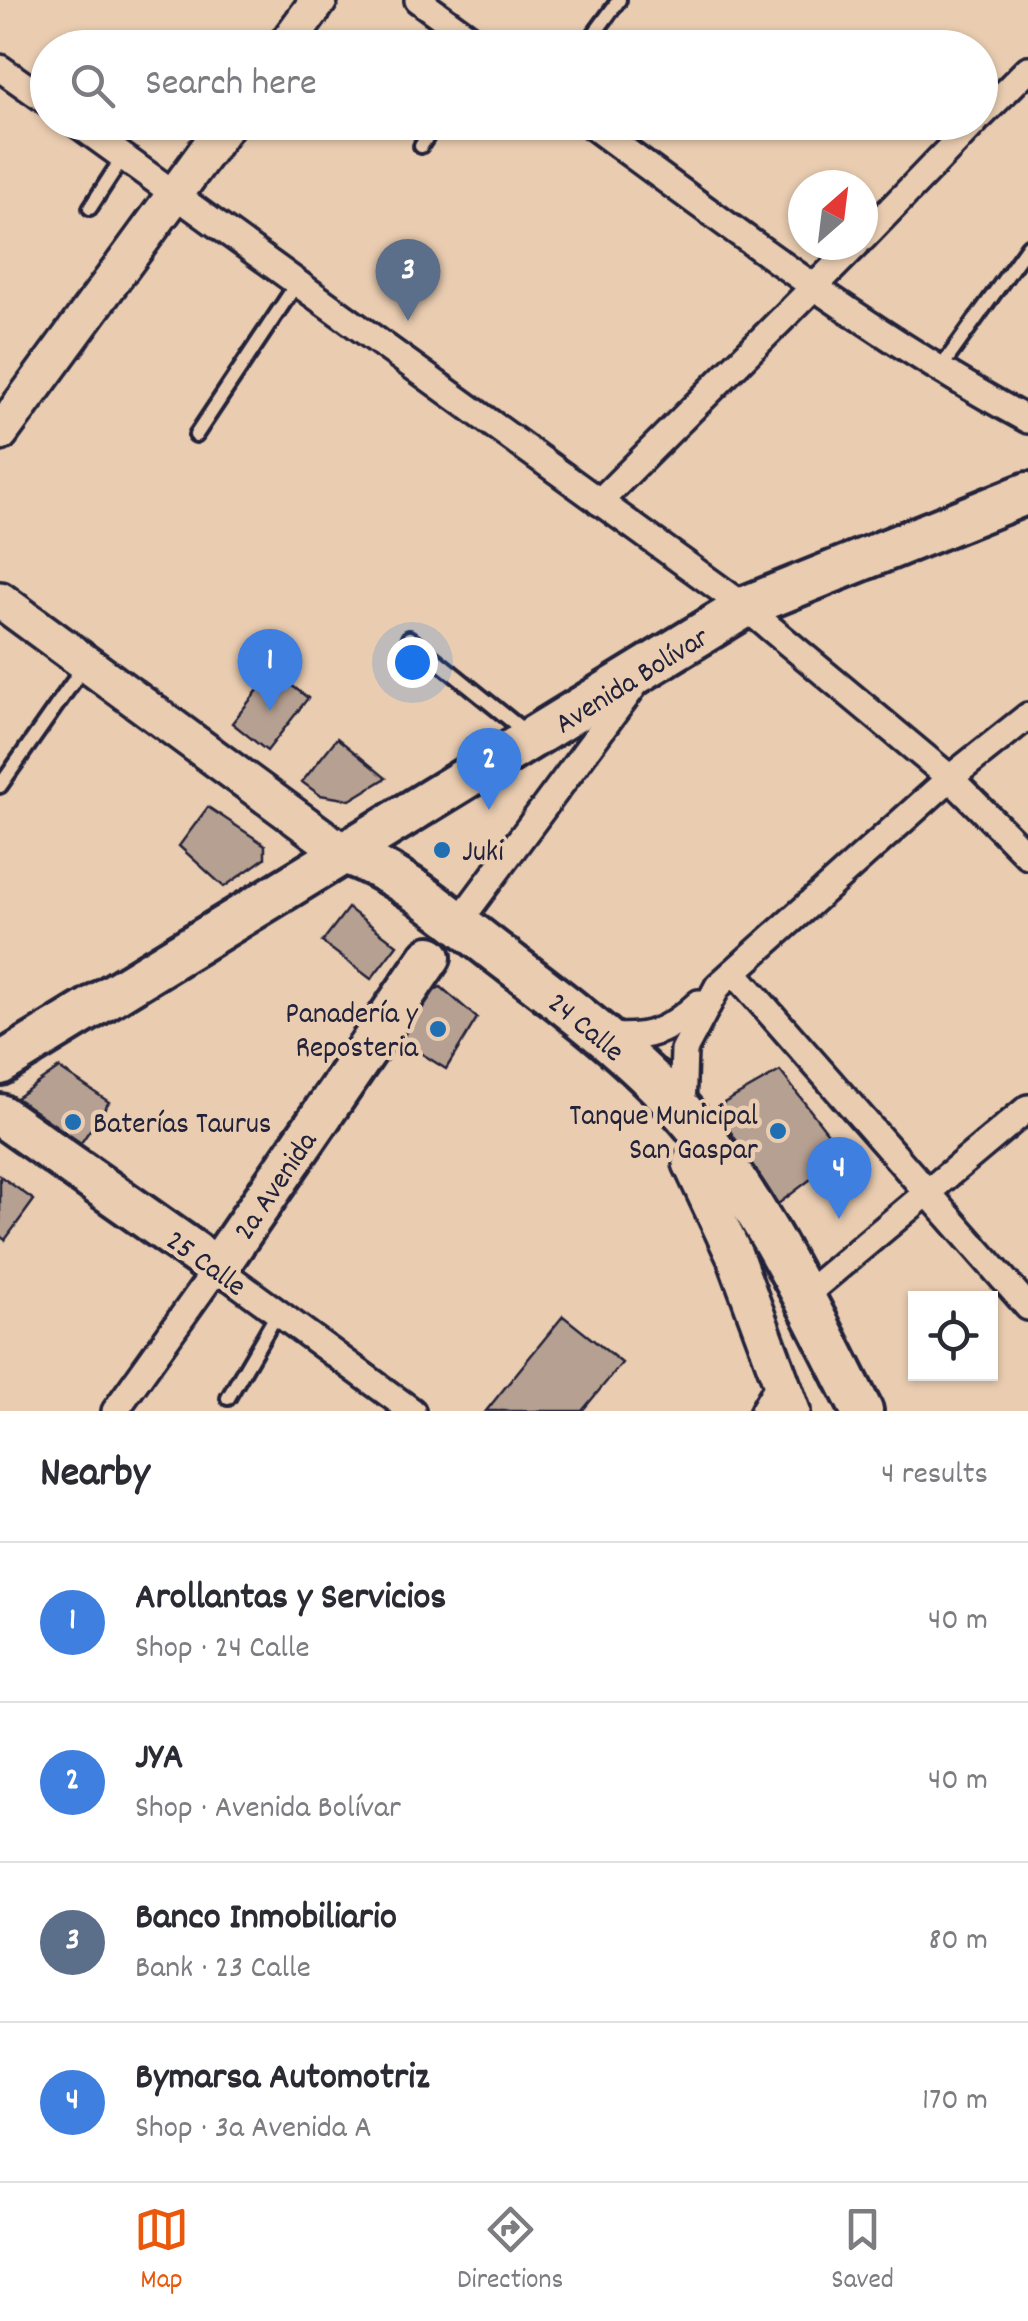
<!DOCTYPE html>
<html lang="en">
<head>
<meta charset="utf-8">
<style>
	:root { --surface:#fff; --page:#f7f7f7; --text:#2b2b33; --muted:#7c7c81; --line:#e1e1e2; --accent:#ea580c }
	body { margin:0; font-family:Dekko,sans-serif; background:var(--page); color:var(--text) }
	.controls { position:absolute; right:30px; bottom:30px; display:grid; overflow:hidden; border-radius:0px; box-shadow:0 2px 8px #0004 }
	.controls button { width:90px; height:90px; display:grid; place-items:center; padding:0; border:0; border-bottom:2px solid var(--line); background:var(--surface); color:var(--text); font:50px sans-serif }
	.compass { position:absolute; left:788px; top:170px; width:90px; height:90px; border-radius:50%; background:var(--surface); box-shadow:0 2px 8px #0004; rotate:28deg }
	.you { position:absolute; left:412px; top:662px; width:35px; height:35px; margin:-25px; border:8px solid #fff; border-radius:50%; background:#1a73e8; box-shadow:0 0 0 15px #1a73e833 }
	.badge { display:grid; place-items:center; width:65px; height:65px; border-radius:50%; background:var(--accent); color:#fff; font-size:32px; font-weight:700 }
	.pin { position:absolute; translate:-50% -82px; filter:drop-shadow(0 2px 5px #0008) }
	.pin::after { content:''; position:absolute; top:52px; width:35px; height:30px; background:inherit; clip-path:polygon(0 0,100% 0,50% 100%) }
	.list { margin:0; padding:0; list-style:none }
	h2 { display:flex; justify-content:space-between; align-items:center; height:130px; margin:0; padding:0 40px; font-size:42px }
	h2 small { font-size:32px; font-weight:400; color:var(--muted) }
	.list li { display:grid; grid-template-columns:65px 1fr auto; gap:30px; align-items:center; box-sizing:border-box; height:160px; padding:0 40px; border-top:2px solid var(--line) }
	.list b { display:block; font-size:38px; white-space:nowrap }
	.list p { margin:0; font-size:32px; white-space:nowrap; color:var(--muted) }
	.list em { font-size:32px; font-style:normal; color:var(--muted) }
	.icon { flex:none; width:55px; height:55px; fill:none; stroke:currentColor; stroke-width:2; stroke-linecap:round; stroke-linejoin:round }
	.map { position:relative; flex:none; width:1028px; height:1411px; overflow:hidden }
	.search { position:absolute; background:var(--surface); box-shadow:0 2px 8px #0004; left:30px; right:30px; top:30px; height:110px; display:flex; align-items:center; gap:25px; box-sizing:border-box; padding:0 35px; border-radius:55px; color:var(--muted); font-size:38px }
	.sheet { height:770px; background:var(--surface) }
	nav { display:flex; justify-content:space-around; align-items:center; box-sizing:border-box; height:140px; border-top:2px solid var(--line); background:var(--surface); font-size:28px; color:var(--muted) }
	nav a { display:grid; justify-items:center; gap:5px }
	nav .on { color:var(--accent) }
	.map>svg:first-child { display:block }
	.building { fill:#b6a091; stroke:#22223b; stroke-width:2.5 }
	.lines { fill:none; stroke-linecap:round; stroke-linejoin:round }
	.lane-casing { stroke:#22223b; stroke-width:20 }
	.street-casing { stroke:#22223b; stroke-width:32 }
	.secondary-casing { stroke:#22223b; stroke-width:42 }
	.primary-casing { stroke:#22223b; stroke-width:48 }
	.lane { stroke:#eacdb1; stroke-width:12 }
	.street { stroke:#eacdb1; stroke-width:25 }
	.secondary { stroke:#eacdb1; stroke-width:35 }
	.primary { stroke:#eacdb1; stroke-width:40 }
	.poi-dot { fill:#1f6fb2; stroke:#eacdb1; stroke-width:4 }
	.labels { text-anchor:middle; stroke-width:9; stroke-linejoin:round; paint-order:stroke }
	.street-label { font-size:30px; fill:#22223b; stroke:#eacdb1 }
	.poi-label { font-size:30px; fill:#22223b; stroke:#eacdb1; text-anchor:start }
</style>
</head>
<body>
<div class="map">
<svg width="1028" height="1411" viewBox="0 0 1028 1411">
	<rect width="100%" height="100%" fill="#eacdb1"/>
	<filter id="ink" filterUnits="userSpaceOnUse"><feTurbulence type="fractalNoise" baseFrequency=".01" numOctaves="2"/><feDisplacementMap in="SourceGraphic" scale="20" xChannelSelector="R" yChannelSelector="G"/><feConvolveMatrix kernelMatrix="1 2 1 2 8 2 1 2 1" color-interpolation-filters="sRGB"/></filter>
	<g filter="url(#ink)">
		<!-- building -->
		<g class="building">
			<path d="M273 671 308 698 267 751 232 723Z"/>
			<path d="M337 738 386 778 350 800 320 795 302 782Z"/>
			<path d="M208 807 265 845V858L224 887 179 846Z"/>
			<path d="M348 908 397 945 371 979 322 942Z"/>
			<path d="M441 987 477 1018 446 1069 400 1040 430 991Z"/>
			<path d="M59 1068 109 1102 81 1143 16 1098Z"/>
			<path d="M780 1071 844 1154 778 1204 715 1108Z"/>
			<path d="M0 1176 34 1200 5 1240 0 1236Z"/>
			<path d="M563 1316 622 1363 582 1411H486Z"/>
		</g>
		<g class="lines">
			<!-- lane casing -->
			<g class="lane-casing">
				<g id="lane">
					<path d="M584 48 619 0"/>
					<path d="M421 146 437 122"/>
					<path d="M90 208 123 157"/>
					<path d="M940 369 1028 246"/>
					<path d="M196 435 297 283"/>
					<path d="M409 638 529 735"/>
					<path d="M0 786 85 665"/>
					<path d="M228 1398 277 1314"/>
				</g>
			</g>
			<!-- street casing -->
			<g class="street-casing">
				<g id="street">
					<path d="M418 0 484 48"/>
					<path d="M0 68 48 102"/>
					<path d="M980 117 1028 69"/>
					<path d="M75 122 745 607 950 778 1028 856"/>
					<path d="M587 122C730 227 871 335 1028 420"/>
					<path d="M863 238 975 122"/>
					<path d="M599 502 856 245"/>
					<path d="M458 923 637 682"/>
					<path d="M734 972 1028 1307"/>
					<path d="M606 1036C648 1040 669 1031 699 1003"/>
					<path d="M682 1111 684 1050 718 986 950 778 1028 716"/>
					<path d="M805 1295 1028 1108"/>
					<path d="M115 1411 217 1268 412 1411"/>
					<path d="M763 1411 783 1377"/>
				</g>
			</g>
			<!-- secondary casing -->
			<g class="secondary-casing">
				<g id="secondary">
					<path d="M284 48 319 0"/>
					<path d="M0 433 228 122"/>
					<path d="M0 600 344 853"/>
					<path d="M691 1163 735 1257 792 1411"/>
				</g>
			</g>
			<!-- primary casing -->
			<g class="primary-casing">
				<g id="primary">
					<path d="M344 853C401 873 449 916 496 952 560 1001 628 1051 682 1111 761 1200 808 1306 862 1411"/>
					<path d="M0 1064 745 607 1028 493"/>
					<path d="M0 1115 217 1268 430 957"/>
				</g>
			</g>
			<!-- lane -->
			<use href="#lane" class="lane"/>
			<!-- street -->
			<use href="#street" class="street"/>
			<!-- secondary -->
			<use href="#secondary" class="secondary"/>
			<!-- primary -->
			<use href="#primary" class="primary"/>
		</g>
	</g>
	<!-- markers -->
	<g class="poi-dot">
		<circle cx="442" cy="850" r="10"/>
		<circle cx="438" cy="1029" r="10"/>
		<circle cx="73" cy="1122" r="10"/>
		<circle cx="778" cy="1131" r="10"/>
	</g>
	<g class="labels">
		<!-- street labels -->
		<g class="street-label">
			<text transform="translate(631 679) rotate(-32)" y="10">Avenida Bolívar</text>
			<text transform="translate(587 1026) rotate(40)" y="10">24 Calle</text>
			<text transform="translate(274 1185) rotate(-56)" y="10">2a Avenida</text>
			<text transform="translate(207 1262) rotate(36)" y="10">25 Calle</text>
		</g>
		<!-- poi labels -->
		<g class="poi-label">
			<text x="462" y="860">Juki</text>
			<text x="418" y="1022" text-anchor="end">Panadería y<tspan x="418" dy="34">Reposteria</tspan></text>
			<text x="758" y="1124" text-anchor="end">Tanque Municipal<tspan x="758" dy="34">San Gaspar</tspan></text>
			<text x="93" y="1132">Baterías Taurus</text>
		</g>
	</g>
</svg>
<div class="controls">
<button><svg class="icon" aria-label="locate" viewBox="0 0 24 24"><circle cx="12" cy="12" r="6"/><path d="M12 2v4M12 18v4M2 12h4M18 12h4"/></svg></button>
</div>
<svg class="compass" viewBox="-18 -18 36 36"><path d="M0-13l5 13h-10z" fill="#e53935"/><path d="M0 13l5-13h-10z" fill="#7c7c81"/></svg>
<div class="you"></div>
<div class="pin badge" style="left:270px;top:711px;background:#3f7fe0">1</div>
<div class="pin badge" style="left:489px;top:810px;background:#3f7fe0">2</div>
<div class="pin badge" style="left:408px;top:321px;background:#5c6f8a">3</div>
<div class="pin badge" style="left:839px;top:1219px;background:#3f7fe0">4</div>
<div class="search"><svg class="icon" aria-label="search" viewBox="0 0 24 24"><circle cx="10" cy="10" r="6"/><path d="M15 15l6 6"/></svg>Search here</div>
</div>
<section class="sheet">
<h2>Nearby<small>4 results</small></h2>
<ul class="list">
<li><span class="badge" style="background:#3f7fe0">1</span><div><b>Arollantas y Servicios</b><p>Shop · 24 Calle</p></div><em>40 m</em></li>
<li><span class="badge" style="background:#3f7fe0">2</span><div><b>JYA</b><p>Shop · Avenida Bolívar</p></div><em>40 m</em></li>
<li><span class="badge" style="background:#5c6f8a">3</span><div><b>Banco Inmobiliario</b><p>Bank · 23 Calle</p></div><em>80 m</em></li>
<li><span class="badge" style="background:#3f7fe0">4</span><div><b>Bymarsa Automotriz</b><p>Shop · 3a Avenida A</p></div><em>170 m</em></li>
</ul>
</section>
<nav>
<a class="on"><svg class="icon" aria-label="map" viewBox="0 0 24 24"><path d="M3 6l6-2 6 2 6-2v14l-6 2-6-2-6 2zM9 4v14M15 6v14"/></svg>Map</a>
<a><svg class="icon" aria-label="directions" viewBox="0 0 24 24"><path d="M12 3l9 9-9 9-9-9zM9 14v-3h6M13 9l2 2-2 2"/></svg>Directions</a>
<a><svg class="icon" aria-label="saved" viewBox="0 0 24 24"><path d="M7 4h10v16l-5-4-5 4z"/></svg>Saved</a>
</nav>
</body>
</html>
